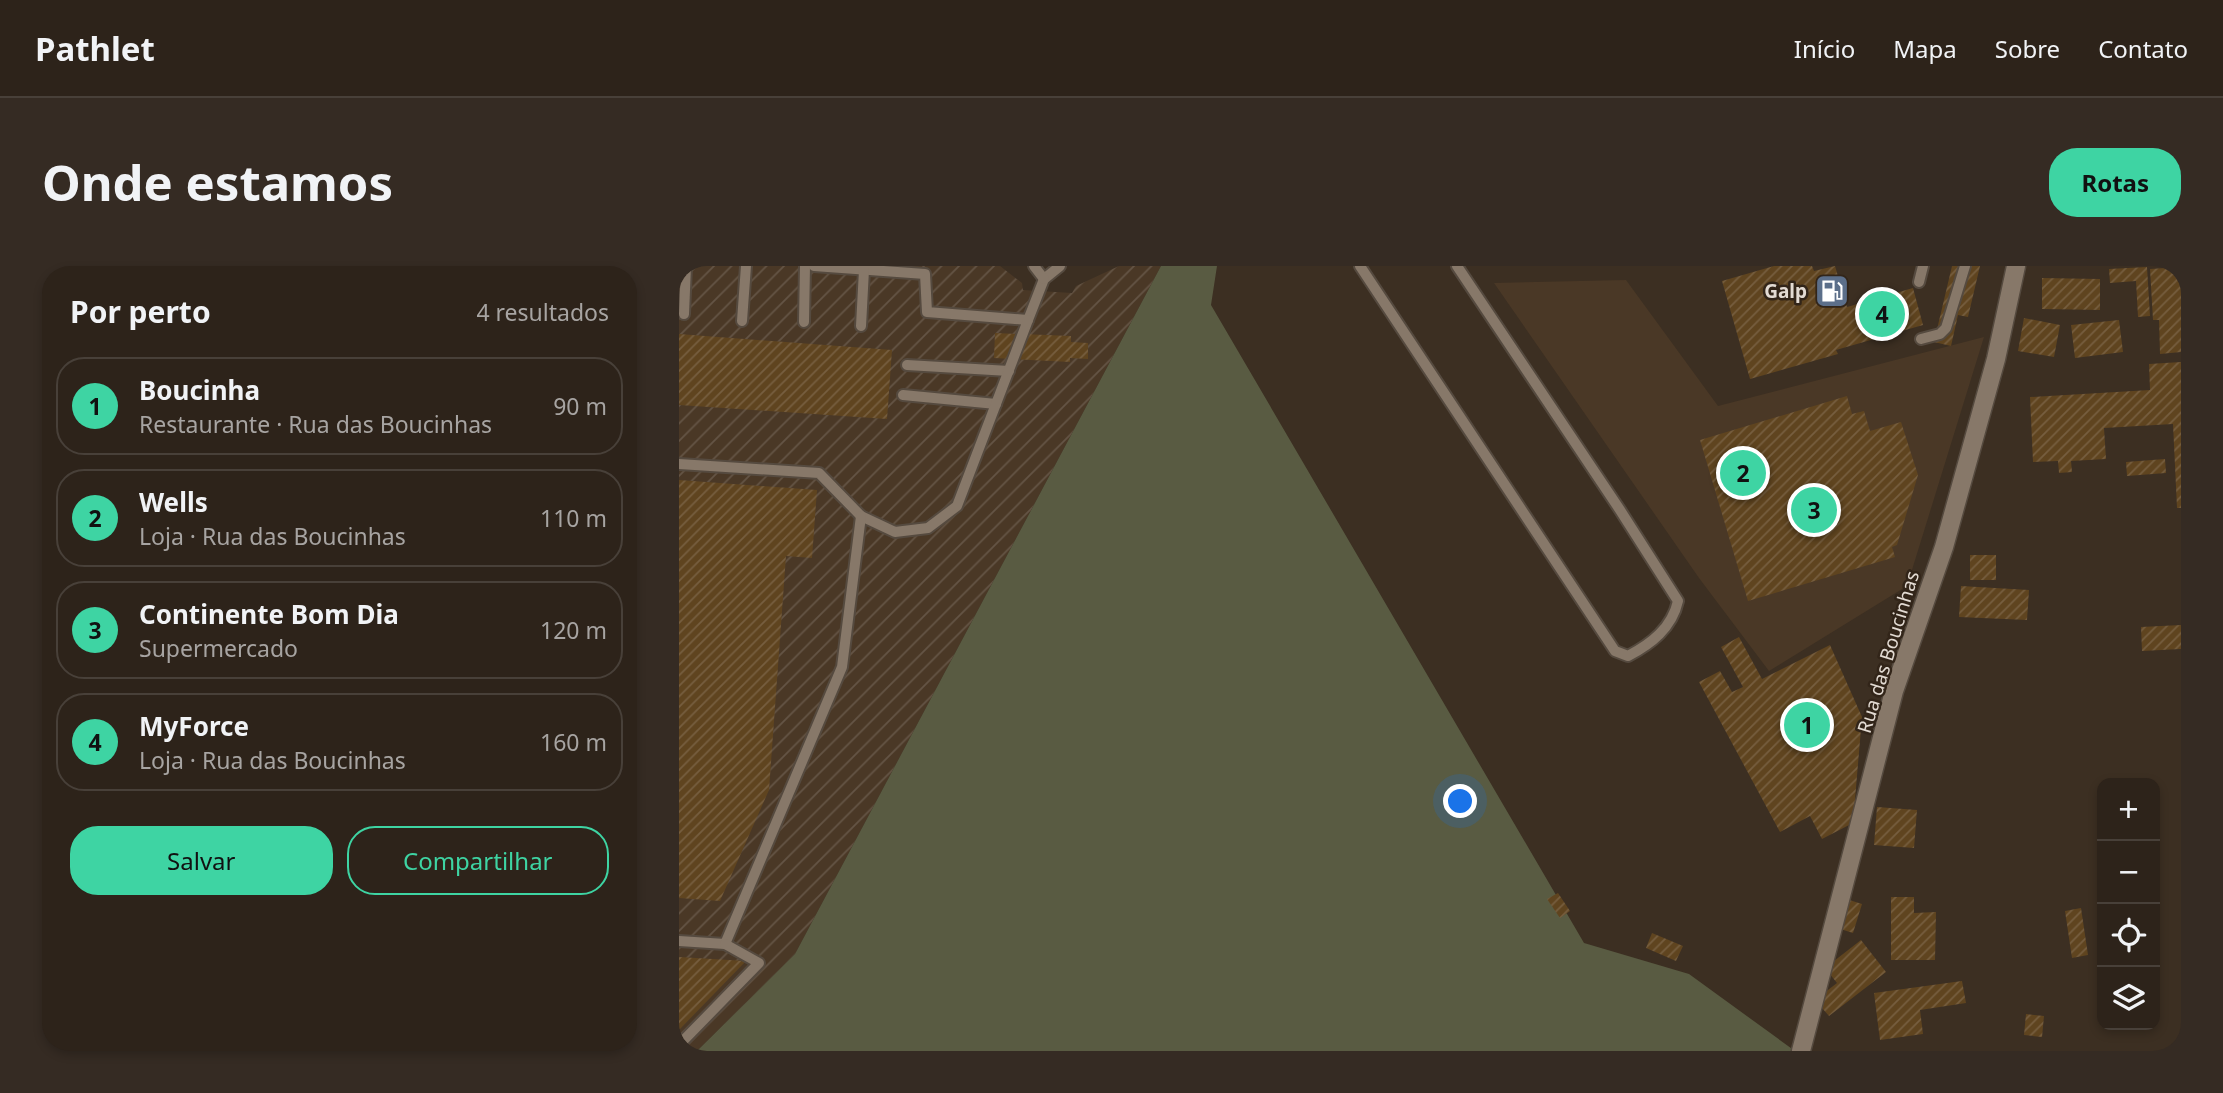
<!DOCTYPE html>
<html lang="pt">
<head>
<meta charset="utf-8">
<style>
	:root { --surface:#2d231a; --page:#352b23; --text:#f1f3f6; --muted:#a7a4a2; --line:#484039; --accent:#3ed4a3 }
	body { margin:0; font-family:"Noto Sans",sans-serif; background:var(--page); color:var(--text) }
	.controls { position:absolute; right:21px; bottom:21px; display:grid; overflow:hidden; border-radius:14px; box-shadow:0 4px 10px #0003 }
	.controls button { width:63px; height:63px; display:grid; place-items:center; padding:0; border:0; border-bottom:2px solid var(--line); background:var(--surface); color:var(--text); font:35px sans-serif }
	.you { position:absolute; left:782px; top:536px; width:24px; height:24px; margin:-18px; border:5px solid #fff; border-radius:50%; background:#1a73e8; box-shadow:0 0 0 10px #1a73e833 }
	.badge { display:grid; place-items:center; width:46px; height:46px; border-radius:50%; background:var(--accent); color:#111; font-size:23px; font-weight:700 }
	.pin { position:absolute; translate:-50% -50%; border:4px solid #fff; box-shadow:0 2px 7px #0006 }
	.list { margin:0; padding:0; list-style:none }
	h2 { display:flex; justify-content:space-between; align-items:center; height:91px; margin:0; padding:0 28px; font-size:30px }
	h2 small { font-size:23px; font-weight:400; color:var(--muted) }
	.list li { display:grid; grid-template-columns:46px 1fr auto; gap:21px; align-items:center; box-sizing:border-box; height:98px; margin:0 14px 14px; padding:0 14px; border:2px solid var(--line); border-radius:28px }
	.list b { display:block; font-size:26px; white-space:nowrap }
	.list p { margin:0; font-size:23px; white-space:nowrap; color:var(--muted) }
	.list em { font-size:23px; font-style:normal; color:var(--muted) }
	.actions { display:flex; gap:14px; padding:21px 28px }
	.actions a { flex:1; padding:16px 0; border:2px solid var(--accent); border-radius:28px; text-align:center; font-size:24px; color:var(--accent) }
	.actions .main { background:var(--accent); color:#111 }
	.icon { flex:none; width:38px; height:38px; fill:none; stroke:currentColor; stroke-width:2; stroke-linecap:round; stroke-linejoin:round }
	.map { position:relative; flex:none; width:1502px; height:785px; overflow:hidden; border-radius:28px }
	header { display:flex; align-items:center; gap:42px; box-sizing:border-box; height:98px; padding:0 35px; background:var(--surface); border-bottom:2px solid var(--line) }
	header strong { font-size:33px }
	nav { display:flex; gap:38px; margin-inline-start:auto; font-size:24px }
	.intro { display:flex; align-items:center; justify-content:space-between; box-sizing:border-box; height:168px; padding:0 42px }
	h1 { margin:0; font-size:49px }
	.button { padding:18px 32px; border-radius:28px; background:var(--accent); color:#111; font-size:24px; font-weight:700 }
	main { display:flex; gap:42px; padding:0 42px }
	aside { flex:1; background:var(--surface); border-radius:28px; box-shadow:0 4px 10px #0003 }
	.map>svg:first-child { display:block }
	.built { fill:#4a3826 }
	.industrial { fill:url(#industrial-furrows) }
	.green { fill:#595b42 }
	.building { fill:url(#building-hatch) }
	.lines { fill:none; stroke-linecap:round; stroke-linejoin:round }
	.lane-casing { stroke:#554a3f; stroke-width:14 }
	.street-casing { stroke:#554a3f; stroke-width:21 }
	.lane { stroke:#877869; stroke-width:10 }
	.street { stroke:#877869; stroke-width:18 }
	.labels { text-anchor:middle; stroke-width:5; stroke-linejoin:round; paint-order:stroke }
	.poi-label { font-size:19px; font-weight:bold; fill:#e3dbd3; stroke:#322519; text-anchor:end }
	.street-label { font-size:19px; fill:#e3dbd3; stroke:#322519 }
</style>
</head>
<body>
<header>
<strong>Pathlet</strong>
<nav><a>Início</a><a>Mapa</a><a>Sobre</a><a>Contato</a></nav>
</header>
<div class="intro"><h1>Onde estamos</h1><a class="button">Rotas</a></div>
<main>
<aside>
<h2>Por perto<small>4 resultados</small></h2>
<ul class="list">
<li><span class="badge">1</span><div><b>Boucinha</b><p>Restaurante · Rua das Boucinhas</p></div><em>90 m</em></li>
<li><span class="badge">2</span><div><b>Wells</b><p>Loja · Rua das Boucinhas</p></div><em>110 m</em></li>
<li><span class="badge">3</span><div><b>Continente Bom Dia</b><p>Supermercado</p></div><em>120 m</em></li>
<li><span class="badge">4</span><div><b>MyForce</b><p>Loja · Rua das Boucinhas</p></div><em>160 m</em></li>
</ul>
<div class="actions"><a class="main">Salvar</a><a>Compartilhar</a></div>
</aside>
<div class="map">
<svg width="1502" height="785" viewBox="0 0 1502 785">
	<defs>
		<pattern id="industrial-furrows" width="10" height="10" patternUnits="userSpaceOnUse" patternTransform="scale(1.75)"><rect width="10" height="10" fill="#4a3826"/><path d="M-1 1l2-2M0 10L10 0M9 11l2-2" fill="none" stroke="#645445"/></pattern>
		<pattern id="building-hatch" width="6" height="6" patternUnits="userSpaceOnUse" patternTransform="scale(1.75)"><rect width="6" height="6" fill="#5f441f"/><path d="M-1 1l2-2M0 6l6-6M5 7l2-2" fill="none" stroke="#765e3f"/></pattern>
	</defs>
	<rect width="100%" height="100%" fill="#3c2f22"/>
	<!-- built -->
	<path class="built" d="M947 14 1039 140 1305 71 1228 320 1090 405 1020 312 815 17Z"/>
	<!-- industrial -->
	<path class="industrial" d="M0 0H321L343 17 344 24 393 27 397 20 440 0H482L116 688 18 785H0Z"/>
	<!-- green -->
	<path class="green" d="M482 0H538L532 39 905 677 1010 708 1116 785H18L116 688Z"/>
	<!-- building -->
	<g class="building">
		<path d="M1095 0H1133L1135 5 1156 0 1168 41 1234 22 1244 59 1157 84 1159 88 1071 113 1043 15Z"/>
		<path d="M1273 0H1301L1289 51 1279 49 1272 80 1255 76Z"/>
		<path d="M1468 1 1471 50 1459 51 1457 15 1431 17 1430 3Z"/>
		<path d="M1502 1V86L1481 88 1480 54H1474L1471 3Z"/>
		<path d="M1363 12 1421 13V44L1363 43Z"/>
		<path d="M1345 52 1381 59 1375 91 1339 85Z"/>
		<path d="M1440 54 1444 86 1396 92 1392 59Z"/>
		<path d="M316 67 392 70V76L409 77V93L391 92V96L315 92Z"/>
		<path d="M0 68 213 84 208 153 0 139Z"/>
		<path d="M1502 96V242H1498L1494 158 1425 162 1427 193 1392 195 1393 206 1380 207 1379 195 1354 196 1351 131 1471 124 1470 98Z"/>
		<path d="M1168 130 1173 148 1185 145 1191 165 1222 156 1239 209 1218 279 1213 281 1216 291 1069 335 1021 174Z"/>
		<path d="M1486 193 1487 207 1448 210 1447 196Z"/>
		<path d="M0 214 138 224 133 292 107 290 90 524 41 635 0 632Z"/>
		<rect x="1291" y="289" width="26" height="25"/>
		<path d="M1282 320 1350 324 1348 354 1280 351Z"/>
		<path d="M1502 359V383L1463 385 1462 361Z"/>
		<path d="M1060 371 1083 413 1151 379 1183 451 1174 557 1143 573 1131 550 1101 566 1020 416 1041 405 1053 426 1064 421 1042 381Z"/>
		<path d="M1198 541 1238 544 1235 582 1195 579Z"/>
		<path d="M879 627 891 645 881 652 868 633Z"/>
		<path d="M1212 631H1235V647L1257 646 1256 694H1212Z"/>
		<path d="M1164 632 1183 638 1174 667 1155 661Z"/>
		<path d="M1402 642 1409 689 1393 692 1386 645Z"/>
		<path d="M973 667 1004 680 997 695 967 682Z"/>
		<path d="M1182 674 1207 706 1150 750 1136 734 1158 717 1146 702Z"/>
		<path d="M0 691 67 695 0 764Z"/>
		<path d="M1283 715 1287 737 1241 744 1244 768 1201 774 1195 727Z"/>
		<path d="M1347 748 1365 750 1363 771 1345 769Z"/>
	</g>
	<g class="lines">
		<!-- lane casing -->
		<g class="lane-casing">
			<g id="lane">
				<path d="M135 0 246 8 248 46 349 54 365 13 381 0"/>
				<path d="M355 0 365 13"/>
				<path d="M681 0 936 385 949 390C972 378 993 362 999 335L941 244 778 0"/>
				<path d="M1240 16 1244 0"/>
				<path d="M5 48 7 0"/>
				<path d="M63 55 67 0"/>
				<path d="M125 56 126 0"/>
				<path d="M182 60 185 4"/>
				<path d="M1242 73 1261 68 1267 62 1286 0"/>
				<path d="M228 99 330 105"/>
				<path d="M224 129 317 138"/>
				<path d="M0 198 140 207 182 250 216 266 249 262 278 240 349 54"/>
				<path d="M0 675 46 678 163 401 182 250"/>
				<path d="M0 779 80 697 46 678"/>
			</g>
		</g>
		<!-- street casing -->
		<g class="street-casing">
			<path id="street" d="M1122 785 1215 425 1265 281 1317 93 1337 0"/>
		</g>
		<!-- lane -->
		<use href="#lane" class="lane"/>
		<!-- street -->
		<use href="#street" class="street"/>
	</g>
	<!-- icons -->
	<defs>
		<g id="fuel-square" transform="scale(1.75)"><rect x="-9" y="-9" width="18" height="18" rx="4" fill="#5c6f8a" stroke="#322519"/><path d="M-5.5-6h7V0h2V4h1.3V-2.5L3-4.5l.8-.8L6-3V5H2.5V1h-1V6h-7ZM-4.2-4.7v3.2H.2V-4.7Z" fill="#fff"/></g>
	</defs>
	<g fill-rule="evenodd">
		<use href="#fuel-square" x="1153" y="25"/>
	</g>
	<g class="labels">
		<!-- poi labels -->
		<g class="poi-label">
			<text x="1128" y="32">Galp</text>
		</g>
		<!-- street labels -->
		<g class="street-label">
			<text transform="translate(1209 386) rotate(-73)" y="7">Rua das Boucinhas</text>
		</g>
	</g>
</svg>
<div class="controls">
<button>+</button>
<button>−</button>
<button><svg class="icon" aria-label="locate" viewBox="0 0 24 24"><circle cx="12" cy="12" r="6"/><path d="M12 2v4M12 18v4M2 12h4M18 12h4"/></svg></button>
<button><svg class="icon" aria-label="layers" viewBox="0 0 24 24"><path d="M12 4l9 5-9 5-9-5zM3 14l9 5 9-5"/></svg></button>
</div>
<div class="you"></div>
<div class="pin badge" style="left:1128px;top:459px">1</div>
<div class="pin badge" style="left:1064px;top:207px">2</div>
<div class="pin badge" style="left:1135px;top:244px">3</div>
<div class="pin badge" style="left:1203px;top:48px">4</div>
</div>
</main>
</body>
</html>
